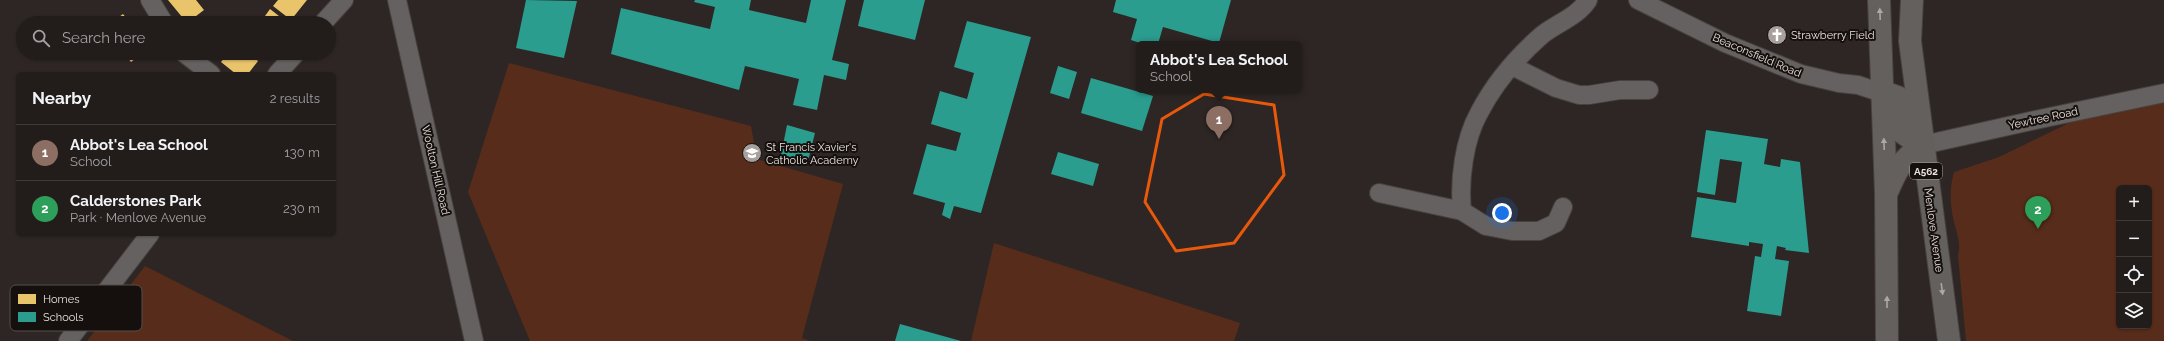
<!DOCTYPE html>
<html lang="en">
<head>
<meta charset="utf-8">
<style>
	:root { --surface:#221c1b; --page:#2e2928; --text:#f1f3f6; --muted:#a2a1a3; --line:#3f3a3a; --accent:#a8a09d }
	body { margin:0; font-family:Raleway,sans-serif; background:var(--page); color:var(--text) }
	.controls { position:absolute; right:12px; bottom:12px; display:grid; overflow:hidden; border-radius:6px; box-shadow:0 1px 3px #0004 }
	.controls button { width:36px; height:36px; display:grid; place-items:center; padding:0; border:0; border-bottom:1px solid var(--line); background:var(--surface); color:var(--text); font:20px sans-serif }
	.you { position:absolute; left:1502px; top:213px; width:14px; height:14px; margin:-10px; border:3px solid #fff; border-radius:50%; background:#1a73e8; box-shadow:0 0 0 6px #1a73e833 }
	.badge { display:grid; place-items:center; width:26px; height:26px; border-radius:50%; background:var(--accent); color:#fff; font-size:13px; font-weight:700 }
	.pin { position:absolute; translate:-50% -33px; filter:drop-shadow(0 1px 2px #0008) }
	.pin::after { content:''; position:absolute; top:21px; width:14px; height:12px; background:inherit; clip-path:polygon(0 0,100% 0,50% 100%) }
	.popup { position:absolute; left:1136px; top:41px; width:166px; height:52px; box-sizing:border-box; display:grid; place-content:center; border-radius:6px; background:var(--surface); filter:drop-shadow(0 1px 3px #0005); font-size:13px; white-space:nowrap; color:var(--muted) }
	.popup b { font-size:15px; color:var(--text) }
	.popup::after { content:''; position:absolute; left:50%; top:100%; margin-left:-8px; border:8px solid transparent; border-top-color:var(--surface) }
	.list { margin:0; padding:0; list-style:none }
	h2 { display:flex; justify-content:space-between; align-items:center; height:52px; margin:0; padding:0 16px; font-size:17px }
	h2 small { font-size:13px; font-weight:400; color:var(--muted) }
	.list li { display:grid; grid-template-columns:26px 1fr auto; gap:12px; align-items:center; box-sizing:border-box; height:56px; padding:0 16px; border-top:1px solid var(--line) }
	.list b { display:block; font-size:15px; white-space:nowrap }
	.list p { margin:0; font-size:13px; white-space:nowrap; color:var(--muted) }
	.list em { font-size:13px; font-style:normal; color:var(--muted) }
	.icon { flex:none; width:22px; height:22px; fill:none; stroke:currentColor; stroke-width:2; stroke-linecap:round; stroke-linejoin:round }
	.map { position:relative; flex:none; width:2164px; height:341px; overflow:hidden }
	.search { position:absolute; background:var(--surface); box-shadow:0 1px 3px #0004; left:16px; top:16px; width:320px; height:44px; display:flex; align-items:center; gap:10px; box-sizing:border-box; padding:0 14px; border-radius:22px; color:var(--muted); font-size:15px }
	.panel { position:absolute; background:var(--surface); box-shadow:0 1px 3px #0004; left:16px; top:72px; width:320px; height:164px; border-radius:6px }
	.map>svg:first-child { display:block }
	.green { fill:#572c1a; fill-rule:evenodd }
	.homes { fill:#e9c46a }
	.schools { fill:#2a9d8f }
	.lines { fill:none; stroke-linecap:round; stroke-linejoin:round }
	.minor-casing { stroke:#47413f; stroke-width:20 }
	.trunk-casing { stroke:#47413f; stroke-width:24 }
	.minor { stroke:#646160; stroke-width:18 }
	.trunk { stroke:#64605e; stroke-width:22 }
	.oneway { fill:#aea7a4 }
	.marked { fill:none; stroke:#e8590c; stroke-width:3; stroke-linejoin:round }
	.labels { text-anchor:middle; stroke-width:4; stroke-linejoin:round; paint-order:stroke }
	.shield { fill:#15100d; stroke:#aaa29f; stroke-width:1 }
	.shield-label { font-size:10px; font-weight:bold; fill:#eae1de }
	.poi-label { font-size:11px; fill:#eae1de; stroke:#15100d; text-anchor:start }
	.street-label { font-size:11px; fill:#eae1de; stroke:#15100d }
	.key { fill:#15100d; stroke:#554f4c; stroke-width:1 }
	.key-label { font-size:11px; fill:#eae1de }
</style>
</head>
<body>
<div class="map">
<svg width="2164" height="341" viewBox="0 0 2164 341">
	<rect width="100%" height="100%" fill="#2d2624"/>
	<!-- green -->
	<g class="green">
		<path d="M509 63 751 126 757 159 843 184 802 338 810 341H530L468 192Z"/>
		<path d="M2164 102V341H1966L1958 255C1962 240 1954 228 1952 212 1950 198 1950 186 1954 172L1999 157 2073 121ZM2119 188H2149V326H2119Z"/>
		<path d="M994 243 1240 323 1234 341H971Z"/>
		<path d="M145 266 293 341H87Z"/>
	</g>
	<!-- homes -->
	<g class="homes">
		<path d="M168 0H196L204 10 187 23Z"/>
		<path d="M278 0H307L291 20 273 6Z"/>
		<path d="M270 9 288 23H260Z"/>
		<path d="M123 14 130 23H111Z"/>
		<path d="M124 53H143L131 62Z"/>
		<path d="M228 53H248L258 61 248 74H236L221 62Z"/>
	</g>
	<!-- schools -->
	<g class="schools">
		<path d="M526 0 577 1 564 58 516 48Z"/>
		<path d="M695 0H751L749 10 806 23 811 0H846L832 60 849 64 846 80 824 75 817 110 793 105 799 79 745 66 739 90 611 54 621 8 710 29 715 7 694 2Z"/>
		<path d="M864 0H925L915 40 858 26Z"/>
		<path d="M1116 0H1231L1219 43 1163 27 1158 44H1143L1131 40 1137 19 1113 12Z"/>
		<path d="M967 21 1031 37 981 213 954 206 950 219 942 215 945 203 913 194 927 144 956 151 961 133 931 124 940 91 967 99 974 73 954 67Z"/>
		<path d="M1058 66 1077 72 1069 99 1050 93Z"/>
		<path d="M1091 78 1153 96 1142 131 1081 113Z"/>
		<path d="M787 125 815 133 808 161 781 155Z"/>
		<path d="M1706 130 1768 139 1764 164 1780 167 1781 159 1800 162 1809 253 1785 250 1786 248 1777 246 1775 259 1789 261 1781 316 1747 311 1755 256 1761 257 1763 244 1749 242V246L1691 237 1697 197 1736 203 1742 162 1720 159 1715 195 1697 192Z"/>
		<path d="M1058 152 1099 164 1093 186 1051 174Z"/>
		<path d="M900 324 961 341H895Z"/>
	</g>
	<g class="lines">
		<!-- minor casing -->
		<g class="minor-casing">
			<g id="minor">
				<path d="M150 0 164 23"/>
				<path d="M397 0 474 341"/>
				<path d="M1638 0 1725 43 1801 74 1839 83 1858 85 1882 93"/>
				<path d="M323 23 344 0"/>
				<path d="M184 53 211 74"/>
				<path d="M1512 66 1556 88 1579 95H1589L1620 90H1649"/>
				<path d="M277 74 296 53"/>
				<path d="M1923 145 2040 119 2164 93"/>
				<path d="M1379 193 1462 211"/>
				<path d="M1563 207 1556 223 1539 231H1512L1486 226 1462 211C1459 180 1464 140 1479 113 1494 84 1518 56 1542 35 1557 23 1577 17 1588 0"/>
				<path d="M68 341 150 234"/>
			</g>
		</g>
		<!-- trunk casing -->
		<g class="trunk-casing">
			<g id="trunk">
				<path d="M1879 0 1886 194 1887 341"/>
				<path d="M1912 0 1910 41 1949 341"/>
				<path d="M1882 93C1906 96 1909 105 1916 126"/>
				<path d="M1886 104C1893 128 1901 134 1923 145"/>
				<path d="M1887 192C1897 169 1901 160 1923 145"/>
			</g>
		</g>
		<!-- minor -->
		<use href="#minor" class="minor"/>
		<!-- trunk -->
		<use href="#trunk" class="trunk"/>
	</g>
	<!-- one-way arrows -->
	<defs><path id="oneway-solid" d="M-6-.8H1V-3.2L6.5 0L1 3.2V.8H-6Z"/></defs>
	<g class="oneway">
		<use href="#oneway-solid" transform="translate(1880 14) rotate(-92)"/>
		<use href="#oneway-solid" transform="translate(1884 144) rotate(-92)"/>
		<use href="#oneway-solid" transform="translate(1942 289) rotate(82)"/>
		<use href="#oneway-solid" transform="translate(1887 302) rotate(-90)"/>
	</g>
	<!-- marked area -->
	<path class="marked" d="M1204 94 1274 105 1284 175 1234 243 1176 251 1145 202 1162 119Z"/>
	<!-- icons -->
	<defs>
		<g id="church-disc" transform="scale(1)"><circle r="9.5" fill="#a8a09d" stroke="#15100d"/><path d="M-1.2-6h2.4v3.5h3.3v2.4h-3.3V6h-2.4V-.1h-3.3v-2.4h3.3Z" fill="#fff"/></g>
		<g id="school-disc" transform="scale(1)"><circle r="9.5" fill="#a8a09d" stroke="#15100d"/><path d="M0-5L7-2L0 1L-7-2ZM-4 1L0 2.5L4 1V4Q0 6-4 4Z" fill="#fff"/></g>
	</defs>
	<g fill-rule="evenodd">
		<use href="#church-disc" x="1777" y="35"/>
		<use href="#school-disc" x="752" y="153"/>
	</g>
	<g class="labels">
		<!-- shield labels -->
		<rect class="shield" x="1910" y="163" width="32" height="16" rx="3"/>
		<g class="shield-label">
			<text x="1926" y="175">A562</text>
		</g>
		<!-- poi labels -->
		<g class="poi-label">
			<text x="1791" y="39">Strawberry Field</text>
			<text x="766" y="151">St Francis Xavier's<tspan x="766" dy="13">Catholic Academy</tspan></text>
		</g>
		<!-- street labels -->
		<g class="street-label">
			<text transform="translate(1757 55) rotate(23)" y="4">Beaconsfield Road</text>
			<text transform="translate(2043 118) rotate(-12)" y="4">Yewtree Road</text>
			<text transform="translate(436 170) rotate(77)" y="4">Woolton Hill Road</text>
			<text transform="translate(1934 230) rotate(82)" y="4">Menlove Avenue</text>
		</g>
	</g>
	<!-- legend -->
	<rect x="10" y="285" width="132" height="46" rx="6" class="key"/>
	<rect x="18" y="294" width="18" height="10" fill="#e9c46a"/>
	<rect x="18" y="312" width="18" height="10" fill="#2a9d8f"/>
	<g class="key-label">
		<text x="43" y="303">Homes</text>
		<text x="43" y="321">Schools</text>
	</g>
</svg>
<div class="controls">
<button>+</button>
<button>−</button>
<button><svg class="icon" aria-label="locate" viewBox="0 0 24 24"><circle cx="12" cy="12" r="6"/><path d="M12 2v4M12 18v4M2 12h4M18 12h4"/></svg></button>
<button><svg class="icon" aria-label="layers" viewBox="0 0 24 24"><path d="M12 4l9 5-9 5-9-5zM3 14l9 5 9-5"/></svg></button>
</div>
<div class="you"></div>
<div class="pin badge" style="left:1219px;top:139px;background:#8d6e63">1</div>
<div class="popup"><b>Abbot's Lea School</b>School</div>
<div class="pin badge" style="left:2038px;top:229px;background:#2e9e5b">2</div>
<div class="search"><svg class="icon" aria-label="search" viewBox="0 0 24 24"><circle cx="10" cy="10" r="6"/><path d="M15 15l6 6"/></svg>Search here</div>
<section class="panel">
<h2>Nearby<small>2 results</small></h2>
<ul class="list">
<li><span class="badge" style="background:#8d6e63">1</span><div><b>Abbot's Lea School</b><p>School</p></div><em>130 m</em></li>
<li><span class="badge" style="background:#2e9e5b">2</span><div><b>Calderstones Park</b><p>Park · Menlove Avenue</p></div><em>230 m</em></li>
</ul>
</section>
</div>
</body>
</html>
